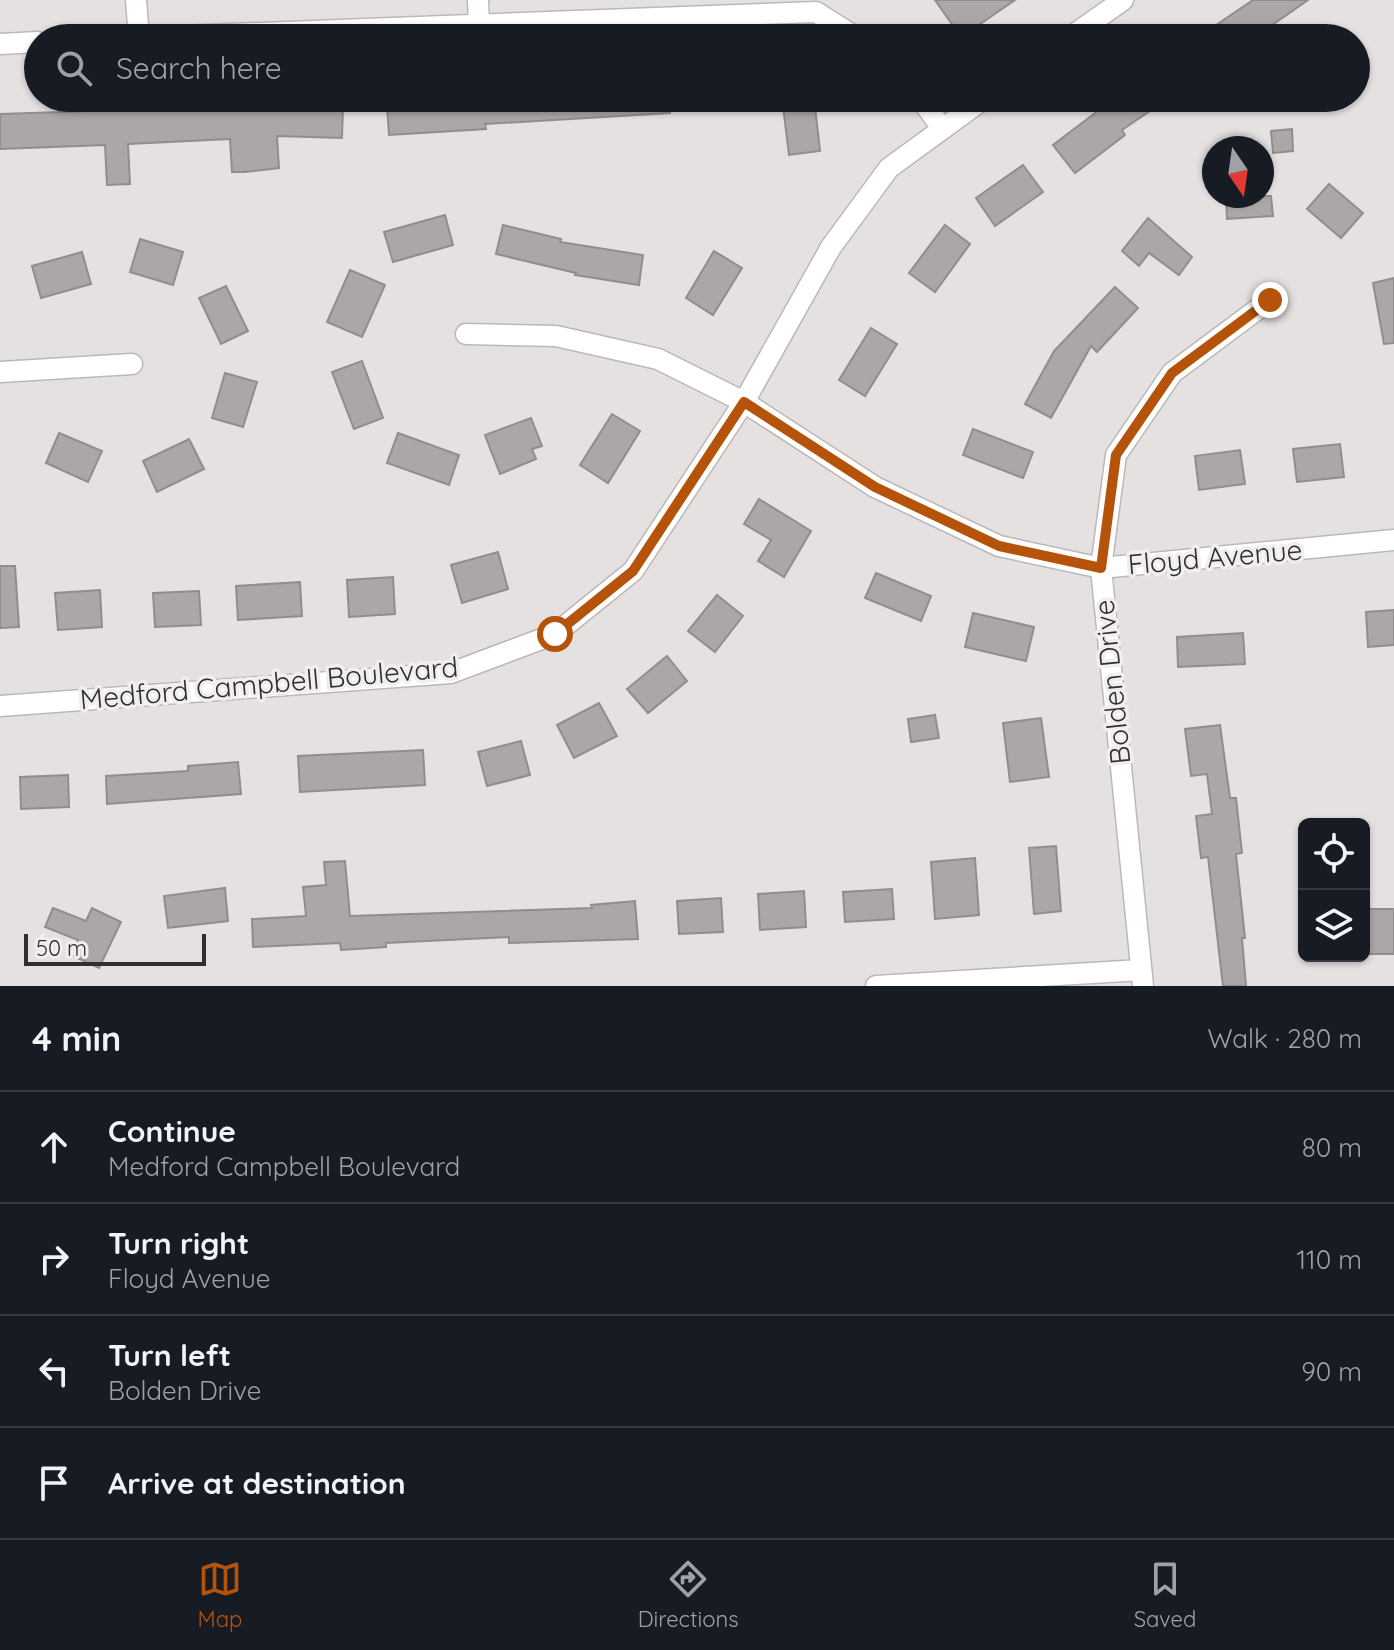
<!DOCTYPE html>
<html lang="en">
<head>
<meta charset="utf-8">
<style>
	:root { --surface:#171b24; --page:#20242c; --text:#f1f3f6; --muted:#9ea1a6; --line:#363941; --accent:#b45309 }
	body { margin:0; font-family:Quicksand,sans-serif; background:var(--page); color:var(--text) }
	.controls { position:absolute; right:24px; bottom:24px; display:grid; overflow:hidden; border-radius:12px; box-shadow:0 2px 6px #0004 }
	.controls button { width:72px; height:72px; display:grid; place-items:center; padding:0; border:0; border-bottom:2px solid var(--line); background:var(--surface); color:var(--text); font:40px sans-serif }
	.compass { position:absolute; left:1202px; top:136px; width:72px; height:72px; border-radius:50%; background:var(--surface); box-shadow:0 2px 6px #0004; rotate:167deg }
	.scale { position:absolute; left:24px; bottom:20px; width:182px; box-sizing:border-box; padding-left:8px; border:4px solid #302f2f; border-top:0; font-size:22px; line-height:28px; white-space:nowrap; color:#302f2f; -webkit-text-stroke:6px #f2eeee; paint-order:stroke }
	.stop { position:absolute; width:24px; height:24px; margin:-18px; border:6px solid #b45309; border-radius:50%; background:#fff }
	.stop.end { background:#b45309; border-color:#fff; box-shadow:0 2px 8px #0008 }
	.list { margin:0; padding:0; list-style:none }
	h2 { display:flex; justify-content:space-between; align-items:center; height:104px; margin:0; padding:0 32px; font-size:34px }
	h2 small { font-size:26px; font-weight:400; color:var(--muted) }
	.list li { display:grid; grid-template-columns:52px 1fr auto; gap:24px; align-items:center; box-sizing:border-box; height:112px; padding:0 32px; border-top:2px solid var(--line) }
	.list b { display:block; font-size:30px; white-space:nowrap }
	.list p { margin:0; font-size:26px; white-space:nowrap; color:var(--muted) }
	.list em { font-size:26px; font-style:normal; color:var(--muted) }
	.icon { flex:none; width:44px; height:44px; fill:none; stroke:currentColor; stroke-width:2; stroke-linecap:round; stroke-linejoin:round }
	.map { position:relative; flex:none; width:1394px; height:986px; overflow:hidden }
	.search { position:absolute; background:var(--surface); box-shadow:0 2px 6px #0004; left:24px; right:24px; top:24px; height:88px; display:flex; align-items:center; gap:20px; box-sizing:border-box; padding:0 28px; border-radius:44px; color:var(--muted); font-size:30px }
	.sheet { height:552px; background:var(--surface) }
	nav { display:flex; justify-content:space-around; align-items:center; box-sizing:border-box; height:112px; border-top:2px solid var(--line); background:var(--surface); font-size:22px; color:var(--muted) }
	nav a { display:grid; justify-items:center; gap:4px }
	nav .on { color:var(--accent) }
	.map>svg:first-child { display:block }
	.building { fill:#aba7a7; stroke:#918d8e; stroke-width:2 }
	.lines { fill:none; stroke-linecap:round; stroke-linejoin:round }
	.street-casing { stroke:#bcb8b8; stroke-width:23 }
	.street { stroke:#fff; stroke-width:20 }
	.route { stroke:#b45309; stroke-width:10 }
	.labels { text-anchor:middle; stroke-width:7; stroke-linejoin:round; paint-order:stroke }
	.street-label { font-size:28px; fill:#302f2f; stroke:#f2eeee }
</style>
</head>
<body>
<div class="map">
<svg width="1394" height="986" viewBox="0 0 1394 986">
	<rect width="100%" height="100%" fill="#e5e1e1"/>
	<!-- building -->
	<g class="building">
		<path d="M935 0H1015L961 37Z"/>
		<path d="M1253 0H1308L1265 30 1270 38H1197Z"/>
		<path d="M479 98H670V113L485 124 486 129 389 135 387 106 479 101Z"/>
		<path d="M782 98H814L820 151 789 155Z"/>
		<path d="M1115 98H1169L1122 130 1125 135 1075 173 1053 145Z"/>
		<path d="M278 105 343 107 342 138 277 136 279 168 245 172H232L230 139 128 144 130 184 107 185 105 145 0 149V114Z"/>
		<path d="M1292 129 1293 151 1273 153 1271 131Z"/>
		<path d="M1023 165 1043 192 995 226 976 198Z"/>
		<path d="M1329 184 1363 213 1341 238 1307 209Z"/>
		<path d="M1226 196H1271L1273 216 1227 219Z"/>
		<path d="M445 215 453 245 393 262 384 232Z"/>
		<path d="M1148 218 1192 257 1179 275 1149 253 1139 266 1122 251Z"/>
		<path d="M503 225 561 239 560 242 643 255 639 285 575 275 576 273 496 254Z"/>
		<path d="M945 225 970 244 935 292 909 273Z"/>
		<path d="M140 239 183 252 173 285 130 272Z"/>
		<path d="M714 251 742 268 713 315 686 298Z"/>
		<path d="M82 252 91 284 41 298 32 266Z"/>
		<path d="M350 270 385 285 362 337 327 322Z"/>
		<path d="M1394 278V343L1384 344 1373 283Z"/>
		<path d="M226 286 248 331 221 344 199 298Z"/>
		<path d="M1115 287 1138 308 1097 352 1091 346 1051 418 1025 404 1054 351Z"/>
		<path d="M871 328 897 344 865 396 839 380Z"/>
		<path d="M362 361 383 418 354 429 332 372Z"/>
		<path d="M225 373 257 382 243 427 212 418Z"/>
		<path d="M612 414 640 431 608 483 580 465Z"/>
		<path d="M531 418 542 446 532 449 536 459 500 474 485 435Z"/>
		<path d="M973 429 1033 452 1023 478 963 455Z"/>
		<path d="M59 433 102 451 88 482 46 463Z"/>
		<path d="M398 433 459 455 449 485 387 463Z"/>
		<path d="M189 439 204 469 157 492 143 461Z"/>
		<path d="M1340 444 1344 477 1297 482 1293 449Z"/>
		<path d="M1240 450 1245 484 1199 490 1195 456Z"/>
		<path d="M759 499 811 531 784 577 758 561 771 540 744 524Z"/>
		<path d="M498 552 508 589 462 603 451 565Z"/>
		<path d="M0 566H15L19 627 0 628Z"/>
		<path d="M876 573 931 596 921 621 865 598Z"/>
		<path d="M393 577 395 614 349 617 347 580Z"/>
		<path d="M300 582 302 616 238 620 236 586Z"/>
		<path d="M100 590 102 627 58 630 55 593Z"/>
		<path d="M199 591 201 625 155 627 153 593Z"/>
		<path d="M717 595 743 616 715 652 688 631Z"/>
		<path d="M1394 610V645L1368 647 1366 612Z"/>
		<path d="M973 613 1034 627 1026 661 965 647Z"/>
		<path d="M1243 633 1245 664 1178 667 1177 637Z"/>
		<path d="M667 656 687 681 648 713 627 689Z"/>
		<path d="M599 703 617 736 574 758 557 725Z"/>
		<path d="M935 715 939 738 911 742 908 719Z"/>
		<path d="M1041 718 1049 777 1010 782 1003 723Z"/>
		<path d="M1220 725 1230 798H1236L1242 853 1236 854 1245 938H1242L1246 986H1223L1208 857 1201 858 1196 816 1212 814 1207 774 1191 776 1185 729Z"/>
		<path d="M521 741 530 775 487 786 478 752Z"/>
		<path d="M423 750 425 785 300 792 298 756Z"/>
		<path d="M238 762 241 794 107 804 106 776 188 771V766Z"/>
		<path d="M68 775 69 807 21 809 20 777Z"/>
		<path d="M1056 846 1061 911 1034 914 1029 848Z"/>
		<path d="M975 858 979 915 935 919 931 862Z"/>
		<path d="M345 861 350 916 592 908 591 905 635 901 638 939 509 943V937L386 943V947L341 950 340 943 253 947 252 919 306 916 303 887 326 885 324 862Z"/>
		<path d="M225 888 228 921 168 928 164 896Z"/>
		<path d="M892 889 894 919 845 922 843 892Z"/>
		<path d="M804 891 806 927 760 930 758 894Z"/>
		<path d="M721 898 723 932 679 934 677 901Z"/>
		<path d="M53 908 86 921 92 908 121 922 99 968 71 955 78 940 45 927Z"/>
		<rect x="1364" y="909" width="30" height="45"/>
	</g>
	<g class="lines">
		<!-- street casing -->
		<g class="street-casing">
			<g id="street">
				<path d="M136 0 139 37"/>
				<path d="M478 0 479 23"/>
				<path d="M125 38 816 12 857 38"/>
				<path d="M1069 38 1123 0"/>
				<path d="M0 44 38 42"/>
				<path d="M920 98 942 128"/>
				<path d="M466 334 556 336 658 359 744 402 875 487 999 546 1101 568 1394 540"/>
				<path d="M0 372 132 364"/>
				<path d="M0 706 451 673 555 634 633 571 744 402 831 247 889 168 985 98"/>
				<path d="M876 986 1141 970"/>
				<path d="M1143 986 1101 568 1116 455 1172 373 1270 300"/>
			</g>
		</g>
		<!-- street -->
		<use href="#street" class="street"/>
	</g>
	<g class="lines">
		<!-- route -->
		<path class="route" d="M555 634 633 571 744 402 875 487 999 546 1101 568 1116 455 1172 373 1270 300"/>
	</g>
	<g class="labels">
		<!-- street labels -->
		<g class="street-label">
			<text transform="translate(1215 557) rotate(-5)" y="10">Floyd Avenue</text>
			<text transform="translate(1112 682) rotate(-96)" y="10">Bolden Drive</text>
			<text transform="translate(269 683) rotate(-5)" y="10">Medford Campbell Boulevard</text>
		</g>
	</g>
</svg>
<div class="controls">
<button><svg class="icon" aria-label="locate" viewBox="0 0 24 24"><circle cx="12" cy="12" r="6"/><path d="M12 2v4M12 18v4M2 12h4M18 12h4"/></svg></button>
<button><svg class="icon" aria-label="layers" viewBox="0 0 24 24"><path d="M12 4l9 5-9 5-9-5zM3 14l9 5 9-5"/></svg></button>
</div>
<svg class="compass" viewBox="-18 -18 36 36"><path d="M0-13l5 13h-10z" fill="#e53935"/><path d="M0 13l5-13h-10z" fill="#9ea1a6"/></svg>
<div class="scale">50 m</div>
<div class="stop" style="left:555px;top:634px"></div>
<div class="stop end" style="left:1270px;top:300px"></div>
<div class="search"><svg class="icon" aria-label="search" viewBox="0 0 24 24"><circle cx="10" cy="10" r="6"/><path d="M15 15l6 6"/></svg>Search here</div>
</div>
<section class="sheet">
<h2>4 min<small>Walk · 280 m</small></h2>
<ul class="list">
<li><svg class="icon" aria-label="ahead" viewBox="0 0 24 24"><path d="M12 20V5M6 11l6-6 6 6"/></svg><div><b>Continue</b><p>Medford Campbell Boulevard</p></div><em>80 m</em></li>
<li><svg class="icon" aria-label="right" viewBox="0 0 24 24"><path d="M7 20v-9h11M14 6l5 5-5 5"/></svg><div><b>Turn right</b><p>Floyd Avenue</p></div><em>110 m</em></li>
<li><svg class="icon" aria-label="left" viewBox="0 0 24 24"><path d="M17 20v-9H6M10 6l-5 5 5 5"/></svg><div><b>Turn left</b><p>Bolden Drive</p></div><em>90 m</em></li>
<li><svg class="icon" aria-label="arrive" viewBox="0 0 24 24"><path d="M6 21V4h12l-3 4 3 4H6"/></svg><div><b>Arrive at destination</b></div></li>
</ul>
</section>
<nav>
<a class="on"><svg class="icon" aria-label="map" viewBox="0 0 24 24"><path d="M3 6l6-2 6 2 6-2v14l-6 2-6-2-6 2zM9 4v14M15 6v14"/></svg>Map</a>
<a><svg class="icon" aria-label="directions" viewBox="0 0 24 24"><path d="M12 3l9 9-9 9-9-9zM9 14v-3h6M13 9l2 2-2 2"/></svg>Directions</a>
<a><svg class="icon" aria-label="saved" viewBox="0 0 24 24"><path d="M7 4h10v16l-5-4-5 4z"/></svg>Saved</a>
</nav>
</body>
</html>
